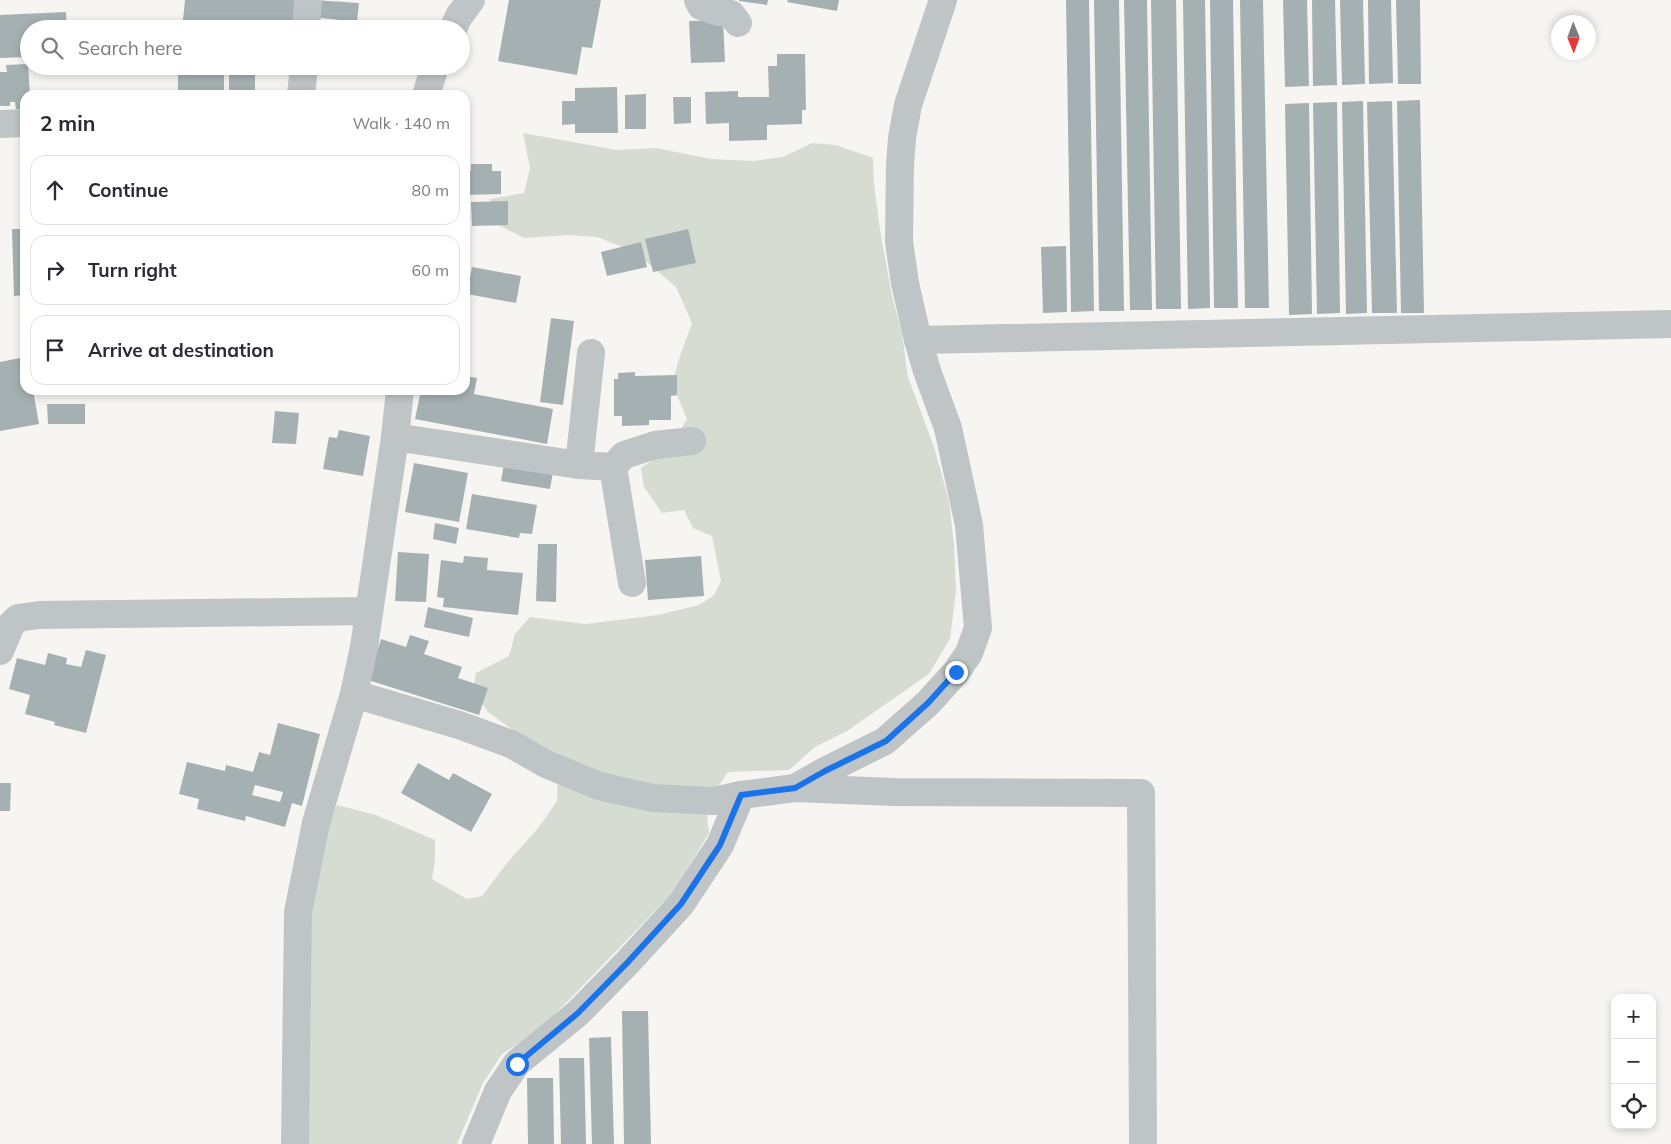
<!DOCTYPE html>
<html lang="en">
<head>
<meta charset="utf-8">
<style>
	:root { --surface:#fff; --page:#f2f2f3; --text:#2b2b33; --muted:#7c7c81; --line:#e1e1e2 }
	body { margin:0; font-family:Mulish,sans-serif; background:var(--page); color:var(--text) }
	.controls { position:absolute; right:15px; bottom:15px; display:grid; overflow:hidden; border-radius:10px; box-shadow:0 2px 8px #0003 }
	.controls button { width:45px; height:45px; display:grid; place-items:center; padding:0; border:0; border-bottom:1px solid var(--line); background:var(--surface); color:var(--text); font:25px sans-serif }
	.compass { position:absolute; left:1551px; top:15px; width:45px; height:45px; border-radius:50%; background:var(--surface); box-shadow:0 2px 8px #0003; rotate:179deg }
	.stop { position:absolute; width:15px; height:15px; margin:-11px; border:4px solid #1a73e8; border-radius:50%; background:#fff }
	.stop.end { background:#1a73e8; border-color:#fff; box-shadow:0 1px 5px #0008 }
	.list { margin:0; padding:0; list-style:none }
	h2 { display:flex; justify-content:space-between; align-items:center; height:65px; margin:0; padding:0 20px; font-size:21px }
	h2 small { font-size:16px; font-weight:400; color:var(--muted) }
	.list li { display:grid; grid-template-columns:32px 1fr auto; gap:15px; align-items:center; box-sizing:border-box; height:70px; margin:0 10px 10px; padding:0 10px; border:1px solid var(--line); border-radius:15px }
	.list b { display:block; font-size:19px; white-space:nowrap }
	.list em { font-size:16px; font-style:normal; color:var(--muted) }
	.icon { flex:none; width:28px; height:28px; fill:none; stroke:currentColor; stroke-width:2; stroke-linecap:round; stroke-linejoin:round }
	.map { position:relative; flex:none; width:1671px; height:1144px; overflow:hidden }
	.search { position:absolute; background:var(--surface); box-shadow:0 2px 8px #0003; left:20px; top:20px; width:450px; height:55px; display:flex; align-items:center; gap:12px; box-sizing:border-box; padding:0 18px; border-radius:28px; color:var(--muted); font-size:19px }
	.panel { position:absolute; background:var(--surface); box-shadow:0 2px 8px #0003; left:20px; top:90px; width:450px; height:305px; border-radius:15px }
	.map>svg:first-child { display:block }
	.green { fill:#d7dcd3 }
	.building { fill:#a5b0b3; fill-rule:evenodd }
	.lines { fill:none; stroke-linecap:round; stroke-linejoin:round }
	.minor { stroke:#bfc4c6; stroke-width:28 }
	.route { stroke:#1a73e8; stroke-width:6 }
</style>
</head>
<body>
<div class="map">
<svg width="1671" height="1144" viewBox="0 0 1671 1144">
	<rect width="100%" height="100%" fill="#f6f5f2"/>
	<!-- green -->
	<path class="green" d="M523 133 617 150 656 148 711 159 753 161 783 157 812 143 836 145 873 158 874 184 880 230 892 296 902 333 908 377 934 447 949 501 954 544 956 591 950 639 929 674 847 731 815 747 789 770 728 772 706 805 709 833 674 891 569 1000 534 1034 502 1054 483 1083 457 1144H306L305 956 326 824 337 805 376 815 435 840V860L432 879 467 899 482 896 507 863 538 828 557 801 558 777 517 733 488 712 473 691 476 673 509 656 515 634 530 617 585 624 658 615 699 605 714 595 721 581 712 536 693 528 684 510 662 513 644 487 641 468 669 449 687 419 672 384 680 356 692 323 676 287 635 252 597 237 568 235 524 238 494 223 490 199 524 193 530 168Z"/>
	<!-- building -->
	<g class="building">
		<path d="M185 0H297L295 28 277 29V25L239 22 238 25 183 20Z"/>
		<path d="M314 0 359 3 357 22 313 17Z"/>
		<path d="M509 0H601L592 48 582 47 577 75 498 61Z"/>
		<path d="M739 0H768L767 5 739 1Z"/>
		<path d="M788 0H839L837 11 787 2Z"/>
		<path d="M1066 0H1089L1094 311 1071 312Z"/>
		<path d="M1094 0H1119L1124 311H1099Z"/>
		<path d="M1124 0H1147L1152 310H1130Z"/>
		<path d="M1151 0H1176L1181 309H1156Z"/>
		<path d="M1183 0H1205L1210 308 1188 309Z"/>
		<path d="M1210 0H1233L1238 308H1214Z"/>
		<path d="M1240 0H1263L1269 308H1245Z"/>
		<path d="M1283 0H1307L1309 86 1285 87Z"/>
		<path d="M1312 0H1335L1337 85 1313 86Z"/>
		<path d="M1340 0H1363L1365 84 1342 85Z"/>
		<path d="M1368 0H1391L1393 83 1369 84Z"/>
		<path d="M1396 0H1420L1421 84H1398Z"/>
		<path d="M66 12 67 29H29V57L0 58V15Z"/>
		<path d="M723 20 725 62 691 63 689 21Z"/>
		<path d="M777 54H805L806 110H802V124L767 125V140L729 141V123L706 124 705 92 738 91V97H769L768 66H777Z"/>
		<path d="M28 64 30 95H25V109H16L15 102H10V106H0V72H7L6 65Z"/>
		<path d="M115 66H159V74H148V71L115 72Z"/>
		<rect x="178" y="66" width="46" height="29"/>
		<rect x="229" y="66" width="26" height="29"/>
		<path d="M617 87 618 133H575V124L562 125V101H575V88Z"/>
		<path d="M646 94V129H625V95Z"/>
		<path d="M673 97H691V123L674 124Z"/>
		<path d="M1420 100 1424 313H1401L1397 101Z"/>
		<path d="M1363 101 1367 313 1346 314 1342 102Z"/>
		<path d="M1392 101 1397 313H1372L1367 102Z"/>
		<path d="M1337 102 1340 313 1317 314 1313 103Z"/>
		<path d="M1309 103 1312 314 1289 315 1285 104Z"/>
		<path d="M471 164H492V171H501V194L465 195V171H471Z"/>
		<path d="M508 201V225L472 226 471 202Z"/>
		<path d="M12 229H25V295L14 296Z"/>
		<path d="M688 229 696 263 653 272 645 239Z"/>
		<path d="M641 242 647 267 607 276 601 252Z"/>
		<path d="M1066 246 1067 312 1043 313 1041 247Z"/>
		<path d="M472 267 521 276 516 303 467 294Z"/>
		<path d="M551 318 574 321 563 405 540 402Z"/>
		<path d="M25 357V390H33L39 424 0 431V362Z"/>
		<path d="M635 372V376L677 375V395L671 396V420H649V425L622 426V416H614V379H618V373Z"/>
		<path d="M465 376 477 378 474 394 553 409 547 444 415 419 421 390H465Z"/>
		<path d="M47 404H85V424H48Z"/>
		<path d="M275 411 299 413 296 444 272 443Z"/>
		<path d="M339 430 370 436 363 476 323 469 329 437 337 438Z"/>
		<path d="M414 463 468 473 459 522 405 512Z"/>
		<path d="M504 464 553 472 550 489 501 481Z"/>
		<path d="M472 494 537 505 532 534 520 533 519 538 466 529Z"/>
		<path d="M435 523 459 528 456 544 433 539Z"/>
		<path d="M538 544H557L556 602 536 601Z"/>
		<path d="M398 552 429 554 426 602 395 601Z"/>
		<path d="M464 556 488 558 487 570 523 573 518 615 443 607 444 598 437 597 441 560 463 563Z"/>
		<path d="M701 556 704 596 648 600 645 560Z"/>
		<path d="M428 607 473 618 469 637 424 627Z"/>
		<path d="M410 635 429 641 424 654 462 667 458 678 488 688 479 715 368 680 381 639 406 647Z"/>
		<path d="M86 650 106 655 86 733 54 725 55 722 25 714 30 695 9 689 17 658 45 665 48 653 67 658 66 664 81 667Z"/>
		<path d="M278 723 320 734 302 806 292 803 285 827 246 816 245 821 197 809 199 799 179 794 187 762 225 771 226 765 253 772 259 752 270 755ZM255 785 283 792 280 802 252 795Z"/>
		<path d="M418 763 449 780 453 773 492 794 471 832 401 793Z"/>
		<path d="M0 783H11L10 811H0Z"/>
		<path d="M622 1011H648L651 1144H624Z"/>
		<path d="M611 1037 614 1144H592L589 1038Z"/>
		<path d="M559 1058H584L586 1144H561Z"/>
		<path d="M527 1078H553L554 1144H528Z"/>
	</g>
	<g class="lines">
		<!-- minor -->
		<g class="minor">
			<path d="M698 0 701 6 714 11 731 14 738 23"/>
			<path d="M306 29 308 0"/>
			<path d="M453 29 459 16 471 0"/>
			<path d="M301 95 304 66"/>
			<path d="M426 95 435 66"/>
			<path d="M0 124 25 123"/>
			<path d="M918 340 1671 324"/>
			<path d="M395 437 579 465 613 467 632 583"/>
			<path d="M579 465 591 353"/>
			<path d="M613 467 624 455 655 445 692 441"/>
			<path d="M0 651 11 625 18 618 39 615 369 611"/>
			<path d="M354 694 459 725 511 744 546 764 599 786 653 798 714 801 741 795 795 788 894 792 1141 793 1143 1144"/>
			<path d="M795 788 825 771 885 741 928 703 956 672 969 653 978 628 969 525 948 428 927 371 918 340 905 283 899 242 900 165 902 138 908 105 943 0"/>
			<path d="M295 1144 298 912 316 823 354 694 364 647 395 437 400 390"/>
			<path d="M476 1144 498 1091 517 1063 578 1013 627 963 681 904 720 845 741 795"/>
		</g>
	</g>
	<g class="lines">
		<!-- route -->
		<path class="route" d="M517 1064 578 1013 627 963 681 904 720 845 741 795 795 788 825 771 886 741 928 703 956 672"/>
	</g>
</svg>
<div class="controls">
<button>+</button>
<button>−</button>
<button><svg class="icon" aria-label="locate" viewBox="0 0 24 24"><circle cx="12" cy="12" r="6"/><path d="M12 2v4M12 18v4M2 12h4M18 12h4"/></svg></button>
</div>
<svg class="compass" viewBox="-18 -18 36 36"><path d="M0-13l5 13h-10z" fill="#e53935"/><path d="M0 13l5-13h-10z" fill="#7c7c81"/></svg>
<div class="stop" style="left:517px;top:1064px"></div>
<div class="stop end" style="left:956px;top:672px"></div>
<div class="search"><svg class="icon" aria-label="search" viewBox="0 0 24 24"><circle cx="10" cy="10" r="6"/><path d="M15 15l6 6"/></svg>Search here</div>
<section class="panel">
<h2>2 min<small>Walk · 140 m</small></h2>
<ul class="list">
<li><svg class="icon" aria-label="ahead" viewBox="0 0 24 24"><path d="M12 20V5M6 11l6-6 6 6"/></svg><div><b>Continue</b></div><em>80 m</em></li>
<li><svg class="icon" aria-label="right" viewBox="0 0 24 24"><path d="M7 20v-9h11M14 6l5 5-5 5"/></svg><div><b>Turn right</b></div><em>60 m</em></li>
<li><svg class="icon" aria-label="arrive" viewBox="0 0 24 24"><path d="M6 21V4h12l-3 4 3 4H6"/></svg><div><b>Arrive at destination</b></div></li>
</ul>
</section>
</div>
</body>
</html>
